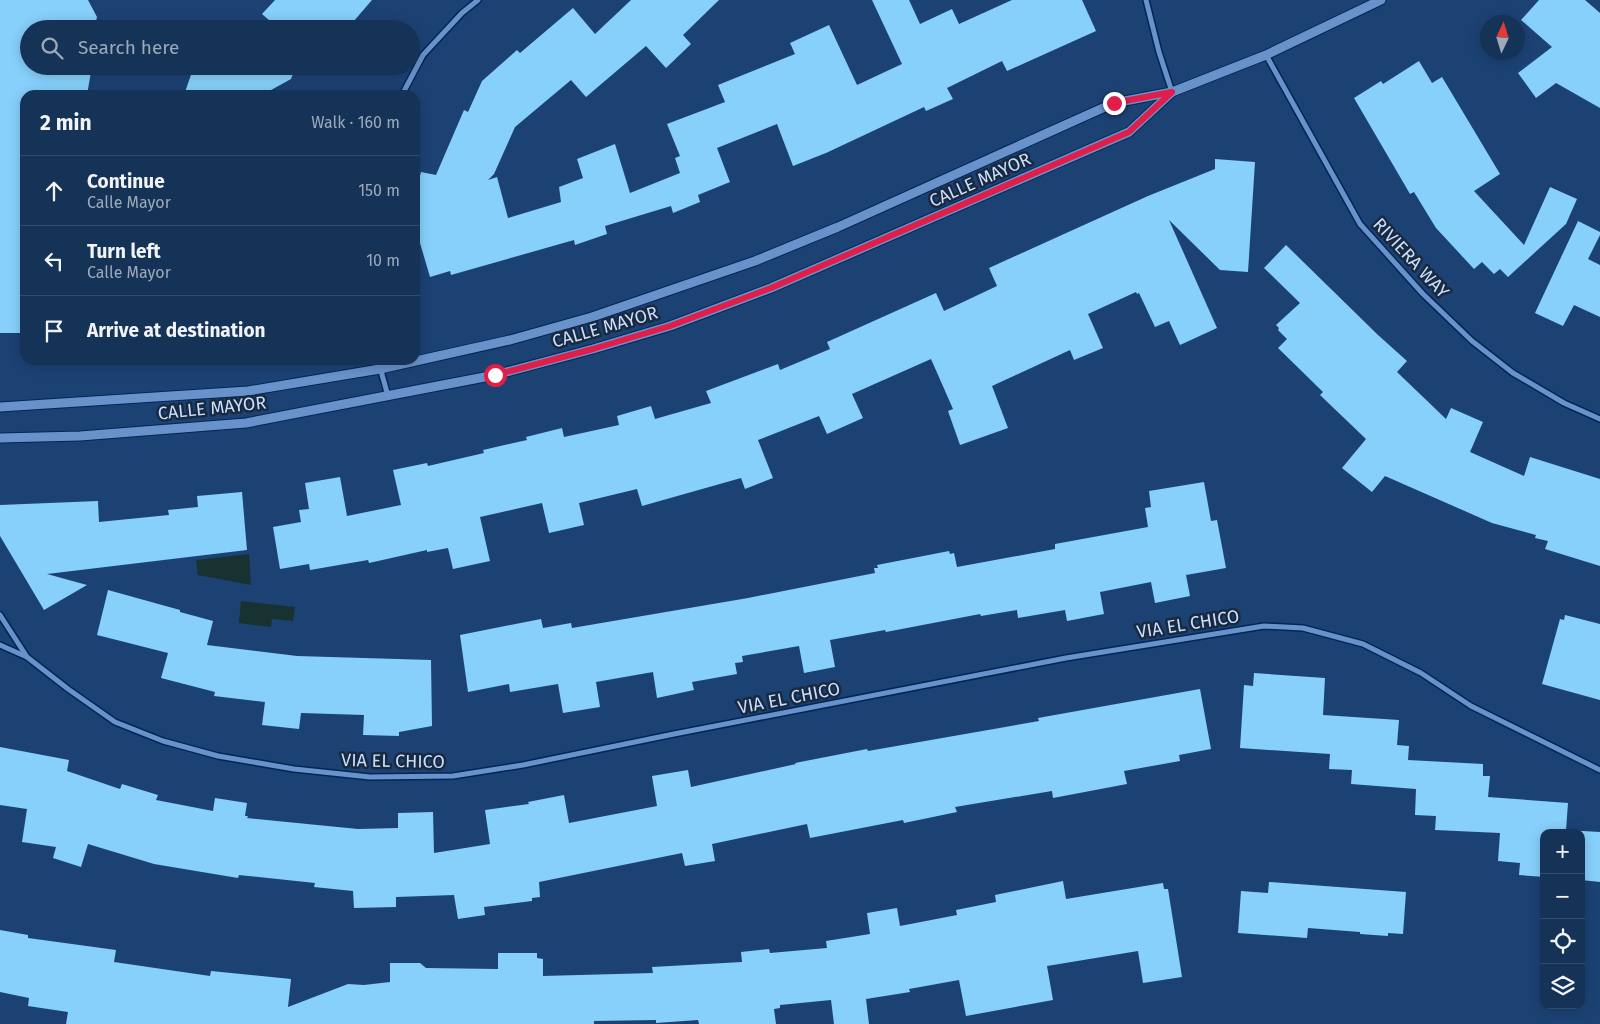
<!DOCTYPE html>
<html lang="en">
<head>
<meta charset="utf-8">
<style>
	:root { --surface:#153257; --page:#223e61; --text:#f1f3f6; --muted:#9daaba; --line:#344d6d }
	body { margin:0; font-family:"Fira Sans",sans-serif; background:var(--page); color:var(--text) }
	.controls { position:absolute; right:15px; bottom:15px; display:grid; overflow:hidden; border-radius:10px; box-shadow:0 2px 12px #0003 }
	.controls button { width:45px; height:45px; display:grid; place-items:center; padding:0; border:0; border-bottom:1px solid var(--line); background:var(--surface); color:var(--text); font:25px sans-serif }
	.compass { position:absolute; left:1480px; top:15px; width:45px; height:45px; border-radius:50%; background:var(--surface); box-shadow:0 2px 12px #0003; rotate:4deg }
	.stop { position:absolute; width:15px; height:15px; margin:-11px; border:4px solid #e11d48; border-radius:50%; background:#fff }
	.stop.end { background:#e11d48; border-color:#fff; box-shadow:0 1px 5px #0008 }
	.list { margin:0; padding:0; list-style:none }
	h2 { display:flex; justify-content:space-between; align-items:center; height:65px; margin:0; padding:0 20px; font-size:21px }
	h2 small { font-size:16px; font-weight:400; color:var(--muted) }
	.list li { display:grid; grid-template-columns:32px 1fr auto; gap:15px; align-items:center; box-sizing:border-box; height:70px; padding:0 20px; border-top:1px solid var(--line) }
	.list b { display:block; font-size:19px; white-space:nowrap }
	.list p { margin:0; font-size:16px; white-space:nowrap; color:var(--muted) }
	.list em { font-size:16px; font-style:normal; color:var(--muted) }
	.icon { flex:none; width:28px; height:28px; fill:none; stroke:currentColor; stroke-width:2; stroke-linecap:round; stroke-linejoin:round }
	.map { position:relative; flex:none; width:1600px; height:1024px; overflow:hidden }
	.search { position:absolute; background:var(--surface); box-shadow:0 2px 12px #0003; left:20px; top:20px; width:400px; height:55px; display:flex; align-items:center; gap:12px; box-sizing:border-box; padding:0 18px; border-radius:28px; color:var(--muted); font-size:19px }
	.panel { position:absolute; background:var(--surface); box-shadow:0 2px 12px #0003; left:20px; top:90px; width:400px; height:275px; border-radius:15px }
	.map>svg:first-child { display:block }
	.water { fill:#183131 }
	.building { fill:#87d0fc }
	.lines { fill:none; stroke-linecap:round; stroke-linejoin:round }
	.minor-casing { stroke:#012757; stroke-width:8 }
	.tertiary-casing { stroke:#012757; stroke-width:11 }
	.minor { stroke:#6992cb; stroke-width:5 }
	.tertiary { stroke:#6992cb; stroke-width:9 }
	.route { stroke:#e11d48; stroke-width:6 }
	.labels { text-anchor:middle; stroke-width:5; stroke-linejoin:round; paint-order:stroke }
	.street-label { font-size:18px; fill:#c9dffd; stroke:#192940 }
</style>
</head>
<body>
<div class="map">
<svg width="1600" height="1024" viewBox="0 0 1600 1024">
	<rect width="100%" height="100%" fill="#1c4274"/>
	<!-- water -->
	<g class="water">
		<path d="M249 554 251 585 198 575 196 560Z"/>
		<path d="M241 601 295 607 293 621 272 619 271 627 239 623Z"/>
	</g>
	<!-- building -->
	<g class="building">
		<path d="M0 0H88L97 17 94 29H29V66H92L87 95H25V146H23L25 190V333H0Z"/>
		<path d="M275 0H372L347 29H277L278 28 262 14Z"/>
		<path d="M631 0H719L683 35 691 44 666 68 646 46 586 97 571 80 515 127 494 174 488 180 497 177 508 218 561 202 559 187 583 178 577 159 615 144 630 193 680 173 675 158 680 156 667 124 725 102 718 85 795 54 790 43 829 25 857 85 902 64 872 0H909L920 24 952 9 959 24 1012 0H1082L1096 31 1007 71 1002 61 947 88 953 99 926 111 924 107 826 153 793 166 777 124 717 148 730 182 698 195 700 202 673 213 671 206 605 226 607 234 575 245 574 240 451 275 450 271 430 277 415 226V195L421 172 436 175 464 110 468 112 482 81 517 50 520 53 573 8 595 34Z"/>
		<path d="M1539 0H1585L1600 13V108L1556 83 1536 98 1518 73 1552 47 1521 20Z"/>
		<path d="M1419 61 1432 83 1442 77 1500 174 1474 191 1524 245 1550 187 1577 199 1566 224 1508 277 1500 269 1494 274 1482 262 1474 269 1436 228 1414 192 1410 194 1354 98 1381 81 1383 84Z"/>
		<path d="M194 66H296L291 79 262 95H184Z"/>
		<path d="M1215 159 1255 162 1248 272 1220 270 1169 220 1217 328 1180 345 1169 321 1155 327 1139 293 1137 294 1136 292 1088 314 1103 348 1074 360 1070 350 992 386 1008 428 960 445 948 411 953 409 931 359 852 394 863 418 827 434 819 416 758 440 773 478 745 489 741 478 642 506 637 489 579 503 584 525 549 533 542 503 480 517 490 561 453 569 448 548 427 552V550L369 563 368 560 310 570 309 564 280 569 273 527 301 522 299 510 309 509 305 483 340 477 347 516 401 505 393 470 427 463 428 466 484 453 483 450 527 440 526 437 562 428 564 437 619 425 617 416 651 406 655 419 711 403 706 391 778 364 780 370 830 349 827 342 936 293 944 311 997 286 989 268 1148 196 1215 169Z"/>
		<path d="M1578 221 1600 232V235L1588 259 1600 265V317L1574 305 1563 326 1535 313Z"/>
		<path d="M1286 245 1378 335 1407 361 1397 372 1446 419 1451 408 1483 422 1470 452 1524 476 1530 457 1600 479V566L1545 549 1548 541 1535 538 1536 535 1492 523 1385 476 1372 492 1342 468 1366 439 1320 395 1323 392 1278 348 1287 339 1278 330 1279 328 1276 325 1300 303 1264 268Z"/>
		<path d="M1204 482 1211 521 1217 520 1226 568 1186 575 1190 596 1155 603 1151 582 1100 592 1104 614 1067 621 1065 610 1018 618 1017 610 981 616 980 614 886 632 885 630 830 640 835 667 804 673 799 646 742 656 743 662 735 663 737 674 692 682 694 690 657 698 653 672 596 682 600 707 563 713 558 684 510 692 509 684 468 692 460 635 541 619 543 628 571 623 572 628 748 598 875 573 874 568H878L877 565 949 551 950 554 954 553 957 567 1055 549V544L1148 527 1145 508 1151 507 1149 491Z"/>
		<path d="M242 492 247 550 47 574 87 585 44 610 0 536V505L98 501 99 522 169 515 168 510 198 507 197 496Z"/>
		<path d="M108 590 180 610V612L213 621 207 645 297 656 431 660 432 726 399 732V736L363 735 364 715 301 713 299 729 262 725 265 702 214 696 215 692 161 678 168 653 97 635Z"/>
		<path d="M1565 615 1600 624V700L1542 684 1560 619 1564 620Z"/>
		<path d="M1254 673 1325 678 1323 715 1399 720 1397 745 1409 746 1408 760 1483 764V776H1490L1488 797 1568 803 1566 830 1600 832V882L1581 880V833H1544V877L1519 875 1520 863 1498 861 1500 833 1435 830 1436 816 1415 815 1416 789 1351 784 1352 770 1329 769 1330 754 1240 748 1244 685 1253 686Z"/>
		<path d="M1200 689 1211 749 1179 755 1180 761 1124 771 1127 784 1053 798 1052 791 955 807 957 812 904 823 903 820 810 838 807 824 712 844 715 861 685 866 682 853 539 882 540 897 532 898V901L484 907 485 915 458 919 454 895 396 897V907L354 908 353 891 314 887 315 883 239 875 238 878 154 864 88 844 81 867 53 858 56 847 22 842 27 809 0 805V747L69 760 67 771 120 789 122 784 158 795 156 800 213 811 215 798 247 803 245 816H248L247 818 358 829 398 828V813L433 812 434 853 490 844 485 810 529 804 528 802 564 795 569 823 657 806 652 776 688 770 691 787 796 764 795 763 867 749 868 751 1039 721 1038 718Z"/>
		<path d="M1063 881 1066 899 1163 883 1164 889H1168L1182 977 1143 983 1138 951 1047 966 1053 1000 966 1016 959 980 909 989 910 992 866 999 869 1024H834L831 1000 780 1005V1008L774 1009 776 1024H699L698 1020 656 1023V1020L594 1021V1024H66L68 1012 28 1006 29 998 0 992V930L28 935V938L116 950 114 962 210 976 211 971 291 979 288 1007 348 984 364 985 390 982V963H420L426 968 498 969V953H537V958L543 959V976L653 973 652 967 742 962 741 952 769 949 770 953 827 948 826 941 870 934 867 913 897 908 900 926 957 915 956 910 996 902 995 895Z"/>
		<path d="M1269 882 1406 892 1403 934 1388 933V936L1360 934V932L1308 928 1307 938 1238 933 1241 891 1268 893Z"/>
	</g>
	<g class="lines">
		<!-- minor casing -->
		<g class="minor-casing">
			<g id="minor">
				<path d="M1146 0 1159 52 1172 92"/>
				<path d="M1266 55 1360 224 1423 294 1472 341 1513 373 1564 403 1600 419"/>
				<path d="M402 95 423 55 462 13 478 0"/>
				<path d="M378 360 388 396"/>
				<path d="M0 615 27 657 68 689 115 722 163 741 218 756 294 769 370 777 453 776 523 765 674 734 1066 658 1264 626 1303 628 1363 644 1421 673 1471 706 1600 770"/>
				<path d="M0 645 27 657"/>
			</g>
		</g>
		<!-- tertiary casing -->
		<g class="tertiary-casing">
			<g id="tertiary">
				<path d="M0 407 248 391 380 369 510 340 592 317 755 261 838 227 1114 103 1172 92 1266 55 1381 0"/>
				<path d="M0 438 80 436 246 423 495 375 593 349 670 326 771 288 1129 132 1171 93"/>
			</g>
		</g>
		<!-- minor -->
		<use href="#minor" class="minor"/>
		<!-- tertiary -->
		<use href="#tertiary" class="tertiary"/>
	</g>
	<g class="lines">
		<!-- route -->
		<path class="route" d="M495 375 593 349 670 326 771 288 1129 132 1172 92 1114 103"/>
	</g>
	<g class="labels">
		<!-- street labels -->
		<g class="street-label">
			<text transform="translate(980 180) rotate(-24)" y="6">CALLE MAYOR</text>
			<text transform="translate(1411 258) rotate(47)" y="6">RIVIERA WAY</text>
			<text transform="translate(605 327) rotate(-16)" y="6">CALLE MAYOR</text>
			<text transform="translate(212 408) rotate(-6)" y="6">CALLE MAYOR</text>
			<text transform="translate(1188 624) rotate(-9)" y="6">VIA EL CHICO</text>
			<text transform="translate(789 698) rotate(-11)" y="6">VIA EL CHICO</text>
			<text transform="translate(393 761) rotate(1)" y="6">VIA EL CHICO</text>
		</g>
	</g>
</svg>
<div class="controls">
<button>+</button>
<button>−</button>
<button><svg class="icon" aria-label="locate" viewBox="0 0 24 24"><circle cx="12" cy="12" r="6"/><path d="M12 2v4M12 18v4M2 12h4M18 12h4"/></svg></button>
<button><svg class="icon" aria-label="layers" viewBox="0 0 24 24"><path d="M12 4l9 5-9 5-9-5zM3 14l9 5 9-5"/></svg></button>
</div>
<svg class="compass" viewBox="-18 -18 36 36"><path d="M0-13l5 13h-10z" fill="#e53935"/><path d="M0 13l5-13h-10z" fill="#9daaba"/></svg>
<div class="stop" style="left:495px;top:375px"></div>
<div class="stop end" style="left:1114px;top:103px"></div>
<div class="search"><svg class="icon" aria-label="search" viewBox="0 0 24 24"><circle cx="10" cy="10" r="6"/><path d="M15 15l6 6"/></svg>Search here</div>
<section class="panel">
<h2>2 min<small>Walk · 160 m</small></h2>
<ul class="list">
<li><svg class="icon" aria-label="ahead" viewBox="0 0 24 24"><path d="M12 20V5M6 11l6-6 6 6"/></svg><div><b>Continue</b><p>Calle Mayor</p></div><em>150 m</em></li>
<li><svg class="icon" aria-label="left" viewBox="0 0 24 24"><path d="M17 20v-9H6M10 6l-5 5 5 5"/></svg><div><b>Turn left</b><p>Calle Mayor</p></div><em>10 m</em></li>
<li><svg class="icon" aria-label="arrive" viewBox="0 0 24 24"><path d="M6 21V4h12l-3 4 3 4H6"/></svg><div><b>Arrive at destination</b></div></li>
</ul>
</section>
</div>
</body>
</html>
